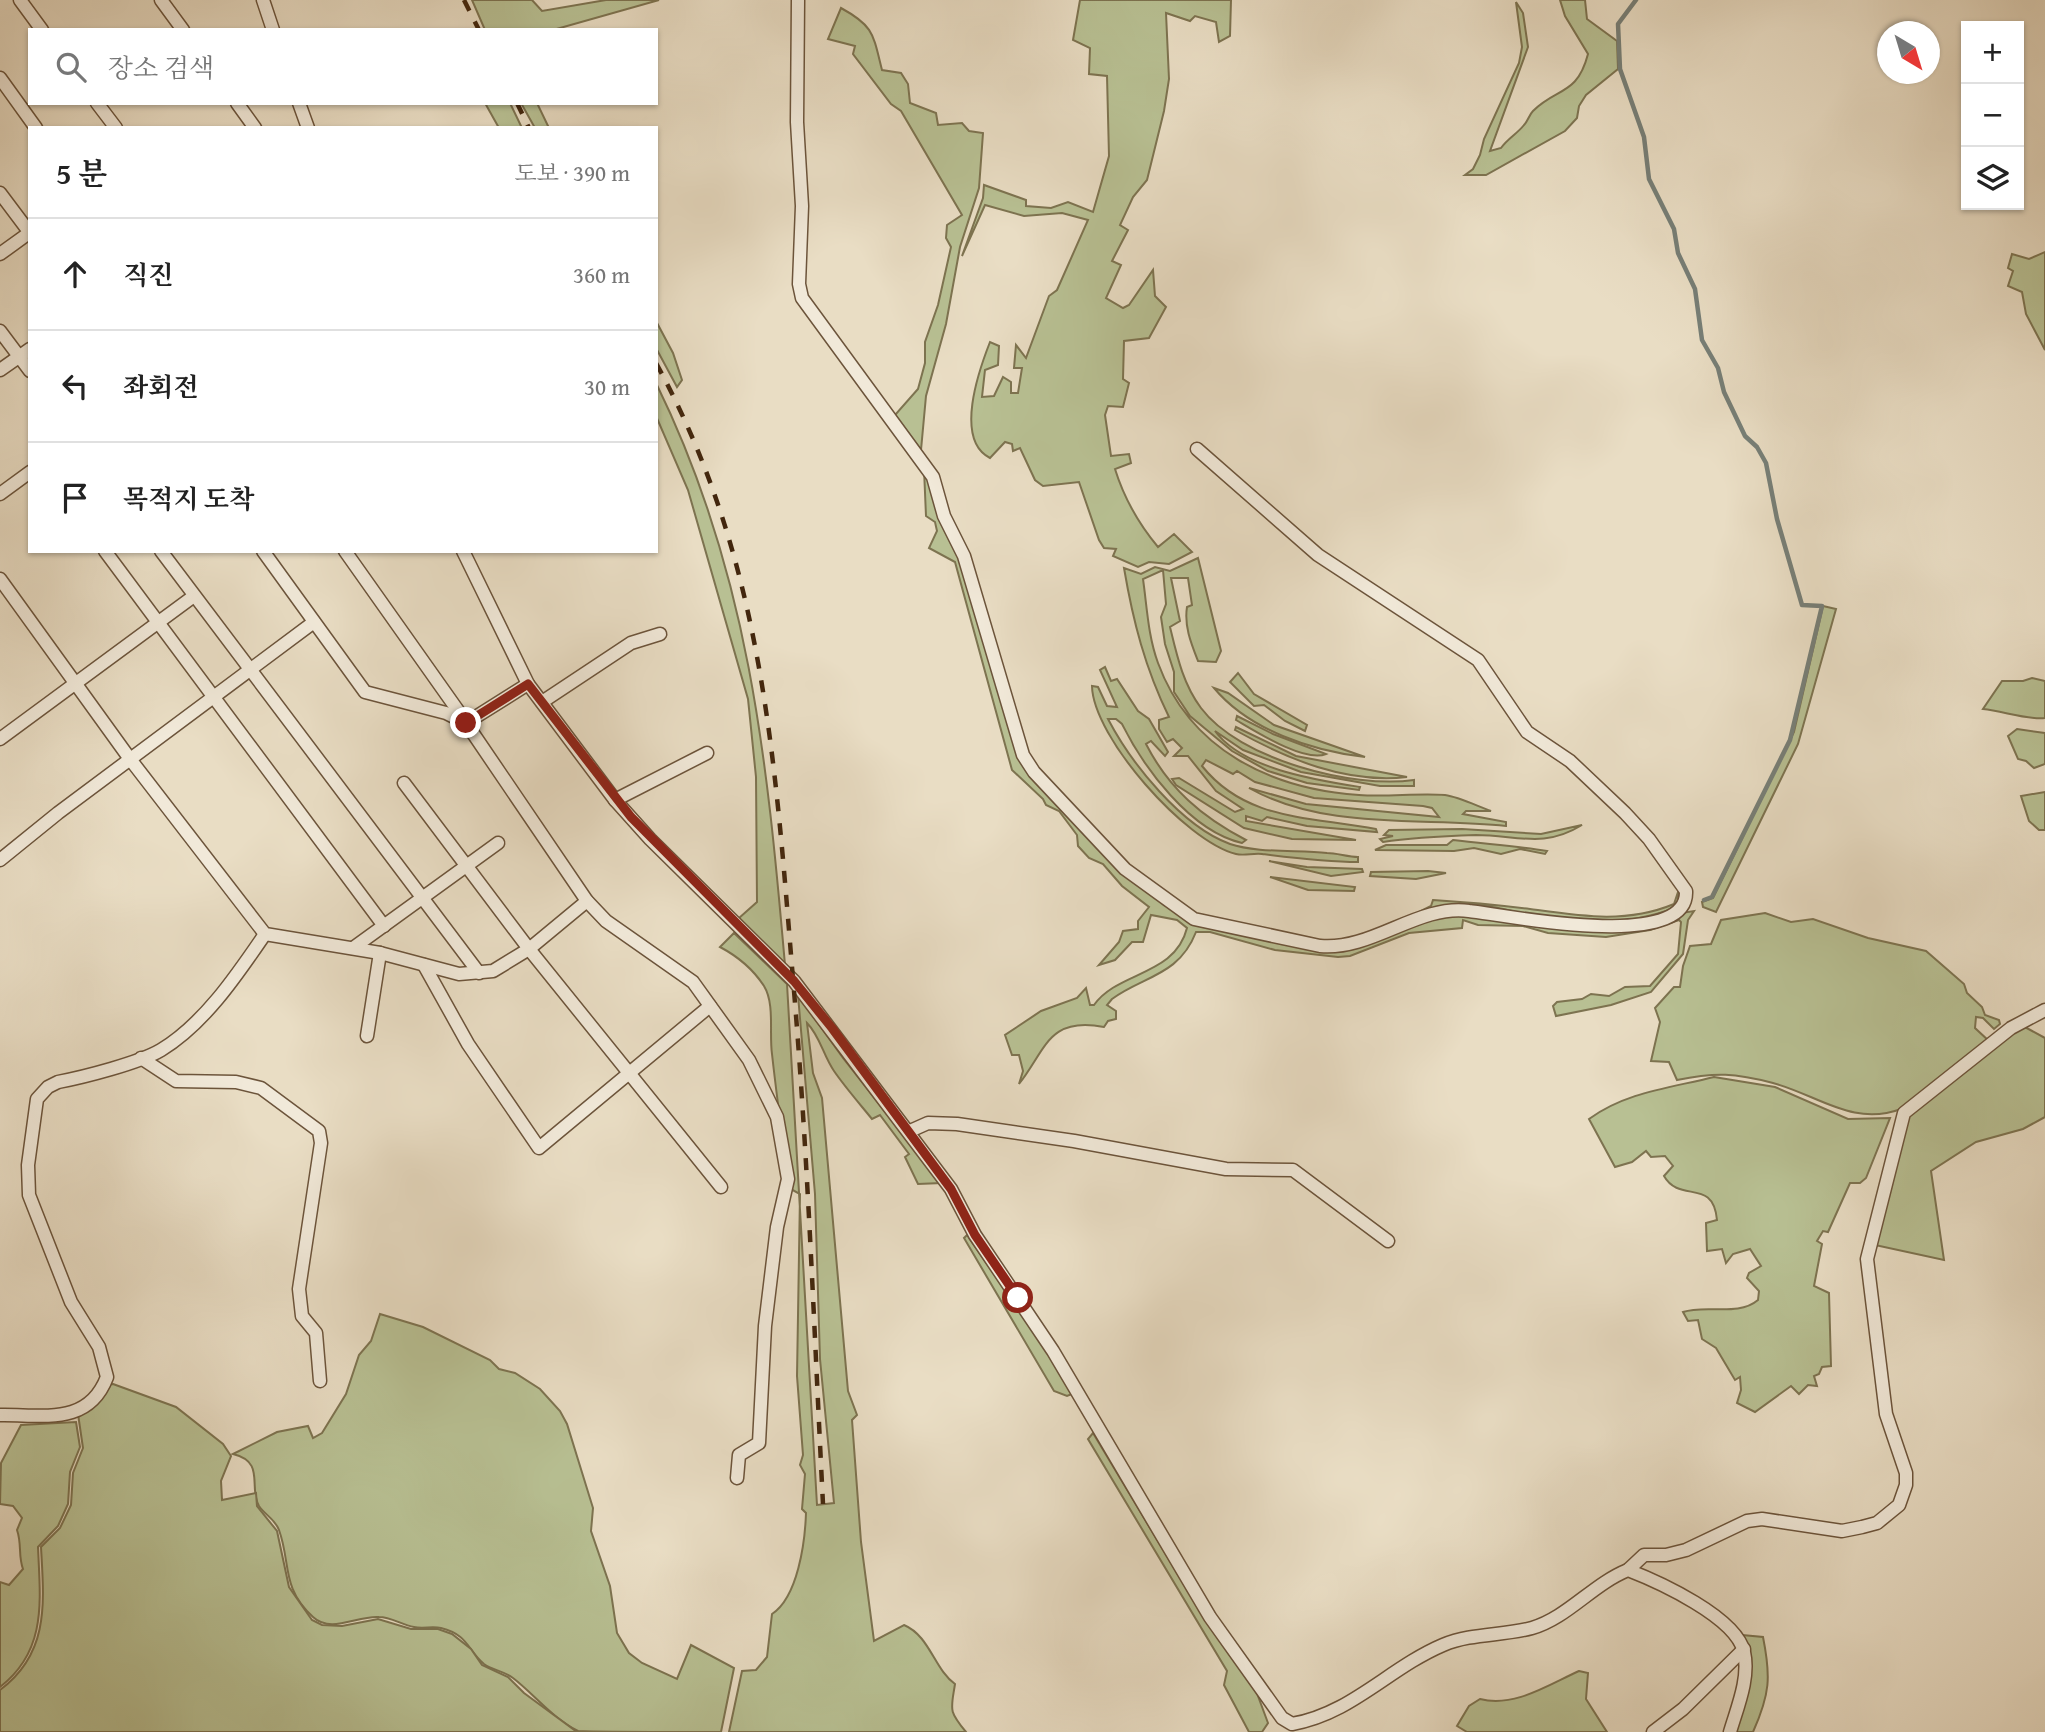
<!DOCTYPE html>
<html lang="ko">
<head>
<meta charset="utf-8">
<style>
	:root { --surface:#fff; --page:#f6f6f6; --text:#222; --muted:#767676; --line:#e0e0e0 }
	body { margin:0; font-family:"Gentium Book Plus","Noto Serif KR",serif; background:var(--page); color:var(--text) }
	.controls { position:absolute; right:21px; top:21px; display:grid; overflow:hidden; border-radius:0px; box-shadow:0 2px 5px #0004 }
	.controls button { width:63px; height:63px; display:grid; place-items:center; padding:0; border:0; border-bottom:2px solid var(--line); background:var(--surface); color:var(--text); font:35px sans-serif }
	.compass { position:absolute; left:1877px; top:21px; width:63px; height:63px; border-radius:50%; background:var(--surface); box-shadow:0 2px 5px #0004; rotate:142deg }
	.stop { position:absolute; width:21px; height:21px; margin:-16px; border:5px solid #8f2418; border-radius:50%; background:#fff }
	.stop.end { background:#8f2418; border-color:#fff; box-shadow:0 2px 7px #0008 }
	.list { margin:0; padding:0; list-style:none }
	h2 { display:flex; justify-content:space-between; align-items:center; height:91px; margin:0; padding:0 28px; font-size:30px }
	h2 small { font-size:23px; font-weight:400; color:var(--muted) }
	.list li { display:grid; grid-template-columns:46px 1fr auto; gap:21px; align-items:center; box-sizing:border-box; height:112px; padding:0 28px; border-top:2px solid var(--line) }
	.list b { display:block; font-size:26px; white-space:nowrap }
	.list em { font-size:23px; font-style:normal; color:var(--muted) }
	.icon { flex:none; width:38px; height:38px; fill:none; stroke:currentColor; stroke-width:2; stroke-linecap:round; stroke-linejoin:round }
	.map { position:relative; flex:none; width:2045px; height:1732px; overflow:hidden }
	.search { position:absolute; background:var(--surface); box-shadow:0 2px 5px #0004; left:28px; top:28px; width:630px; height:77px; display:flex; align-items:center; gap:18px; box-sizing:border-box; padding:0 24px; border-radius:0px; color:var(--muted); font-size:26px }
	.panel { position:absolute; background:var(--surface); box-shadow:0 2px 5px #0004; left:28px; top:126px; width:630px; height:427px; border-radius:0px }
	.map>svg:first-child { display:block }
	.green { fill:#b8c093; stroke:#7d7350; stroke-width:2 }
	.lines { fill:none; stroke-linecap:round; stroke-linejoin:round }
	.stream { stroke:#777f77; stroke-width:4.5 }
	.minor-casing { stroke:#6c543b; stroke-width:15 }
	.minor { stroke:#f1e9d9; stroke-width:12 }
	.rail { stroke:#42260d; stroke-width:4.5; stroke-dasharray:12 12; stroke-linecap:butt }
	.route { stroke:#8f2418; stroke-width:9 }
</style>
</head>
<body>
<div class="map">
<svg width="2045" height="1732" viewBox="0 0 2045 1732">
	<rect width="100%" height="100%" fill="#e9ddc4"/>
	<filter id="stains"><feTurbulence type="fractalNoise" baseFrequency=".00286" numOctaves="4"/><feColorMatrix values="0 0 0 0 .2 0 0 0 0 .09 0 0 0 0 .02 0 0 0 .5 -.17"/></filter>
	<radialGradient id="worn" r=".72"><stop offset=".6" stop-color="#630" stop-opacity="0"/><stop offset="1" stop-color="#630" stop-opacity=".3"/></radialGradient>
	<!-- green -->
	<g class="green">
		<path d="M472 0H532L542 11 606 0H659L553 30H485Z"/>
		<path d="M1080 0H1231L1230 36 1219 42 1216 22 1195 16 1190 21 1166 13 1169 79 1164 111 1147 180 1133 197 1120 225 1128 230 1112 261 1121 265 1106 298 1123 308 1129 305 1153 270 1155 296 1166 307 1149 338 1124 341 1123 379 1129 383 1123 407 1108 406 1105 415 1111 456 1129 454 1131 463 1115 469C1124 498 1138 523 1158 547L1174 534 1192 552 1169 564 1149 562 1138 567 1113 556 1116 549 1104 548 1099 540 1079 482 1043 486 1035 480 1020 448 1013 451 1012 444 1005 442 990 458C954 440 979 370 990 342L999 346 998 365 985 370 982 397 994 396 1003 377 1011 382V393H1018L1022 368H1014L1016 345 1026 358 1049 296 1057 290 1088 220 1062 213 1024 216 985 205 962 256 983 198 984 185 1026 200V206L1051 208 1068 202 1093 212 1109 156 1107 76 1089 74 1090 48 1073 40Z"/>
		<path d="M1560 0H1585L1587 19 1617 41 1618 69 1586 95 1579 106 1577 118 1565 131 1486 175H1465L1473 169 1480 155 1484 139 1519 63 1522 47 1516 2 1523 13 1528 47 1490 151 1501 148C1508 138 1517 134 1524 125 1528 121 1529 115 1533 111 1557 87 1577 96 1588 54L1565 16Z"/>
		<path d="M841 8C874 26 873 34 882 70L901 73 908 84 910 103 936 113 938 125 962 123 969 131 983 133 979 188 960 247 946 324 926 396 921 450 895 415 918 389 925 363V342L938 305 951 247 946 238 947 225 962 215 901 111 891 104 853 54 855 46 828 39Z"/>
		<path d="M485 103H510L522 128H499Z"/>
		<path d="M521 103H537L549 128H535Z"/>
		<path d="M2045 252V350L2026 314 2022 292 2008 286 2013 271 2008 268 2012 254 2029 259Z"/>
		<path d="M656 321 673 353 682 380 677 387 656 348Z"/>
		<path d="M656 383C749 572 767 759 785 965L739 918 757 902 756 777 748 699 688 490 656 416Z"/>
		<path d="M924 469 960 558 1018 749 1164 905 1325 951 1445 914 1579 929 1694 911 1688 920 1683 954 1651 992 1611 1005 1556 1016 1553 1006 1557 1002 1582 999 1591 994 1609 996 1625 987 1650 986 1678 954 1681 922 1679 920 1650 930 1606 937 1548 933 1523 926 1478 925 1463 920 1462 928 1409 933 1350 956 1338 957 1275 950 1210 932H1196C1179 976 1143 976 1112 999L1107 1005 1116 1011V1019L1108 1021 1104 1027C1048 1016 1046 1050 1019 1084L1023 1071 1019 1055H1012L1005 1035 1041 1011 1077 998 1086 988 1090 1005H1094C1118 971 1175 976 1187 928L1177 920 1151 915 1143 942H1132L1115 960 1099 965 1119 942 1123 931 1138 929V921L1149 907 1122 886 1103 864 1089 858 1078 846 1077 835 1059 811 1046 805 1043 799 1012 770 955 562 929 548 937 531 935 522 926 516Z"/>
		<path d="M1198 558 1221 651 1216 662 1198 661C1191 643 1184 626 1187 607L1192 605 1188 578H1171L1180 621 1170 627C1177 656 1183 684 1201 708 1239 759 1352 789 1414 780V786H1380L1301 772 1243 750 1215 731C1243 769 1316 780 1360 787L1359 790 1307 783 1268 771 1232 751 1190 716 1174 692V672L1165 644 1161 617 1166 604 1163 570 1143 579C1147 607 1148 636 1158 663 1190 750 1271 789 1359 795 1388 797 1417 793 1445 795 1459 797 1477 806 1491 811H1466L1463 814 1506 822V826C1422 817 1326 831 1249 788L1306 804 1439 817 1432 808 1423 806 1314 798 1255 782 1237 771 1233 774 1206 760 1202 766C1247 822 1311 816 1376 829L1377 832 1307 826 1267 817 1262 821 1246 816V821L1356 840 1292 839 1244 828 1176 785 1172 779 1179 778 1235 812 1243 809 1216 791 1188 756H1174L1182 748 1173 739 1167 742 1159 729V720L1169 717C1145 668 1133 621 1124 568L1141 574 1155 567 1170 571Z"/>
		<path d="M1823 606 1836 609 1798 744 1716 912 1703 907 1702 902 1713 898 1794 732Z"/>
		<path d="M1105 667 1111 681 1117 679 1138 711 1149 719 1168 752 1165 756 1151 741 1146 744C1169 789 1202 817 1246 840L1242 843C1190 831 1144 768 1122 724L1116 719H1108C1131 763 1181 826 1230 844 1256 853 1298 850 1327 853 1337 853 1348 857 1358 857V862C1325 862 1294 858 1262 854 1253 853 1244 856 1236 854 1185 841 1093 737 1092 686L1098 687 1107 706 1117 707 1100 670Z"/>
		<path d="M1238 673 1254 694 1307 725 1305 731 1285 721 1264 705 1254 706 1230 682Z"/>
		<path d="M2032 678 2045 681V718C2027 720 2003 711 1983 709L2002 681H2023Z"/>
		<path d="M1214 688 1228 693 1274 725 1365 757C1312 751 1249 730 1214 688Z"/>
		<path d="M1237 716 1273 734 1326 754C1305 763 1255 731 1236 720Z"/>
		<path d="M1236 727 1296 756 1407 777C1346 784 1287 759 1235 730Z"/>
		<path d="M2017 729 2045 733V764L2034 768 2026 761 2018 759 2008 736Z"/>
		<path d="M2045 792V830H2039L2029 821 2021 796Z"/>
		<path d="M1582 825C1543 849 1517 835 1476 835 1445 836 1414 837 1383 842L1380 839 1393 836 1384 835 1389 830 1462 829 1541 834Z"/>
		<path d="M1453 840C1485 844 1516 846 1547 851L1545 854 1520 849 1501 854 1474 848 1454 851 1375 850 1386 845H1447Z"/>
		<path d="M1269 861 1307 867 1362 869 1363 872 1331 876Z"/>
		<path d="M1428 871 1446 873 1416 879 1370 876 1371 872Z"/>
		<path d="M1270 877 1355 887 1354 891 1308 890Z"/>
		<path d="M1680 886 1677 907C1637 923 1592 925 1549 919 1520 914 1487 902 1457 905 1443 907 1429 911 1415 914L1431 906 1433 900C1465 902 1498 905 1530 909 1580 916 1626 924 1674 904Z"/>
		<path d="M1765 913 1791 922 1813 919 1868 938 1926 951 1964 984 1967 993 1982 1007 1985 1015 1999 1020 2000 1024 1994 1029 1983 1018 1976 1017 1975 1028 1990 1042 1901 1109C1853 1127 1818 1095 1773 1083 1735 1073 1716 1072 1677 1080L1669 1062 1651 1061 1660 1022 1655 1008 1674 987H1680L1683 966 1690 946 1711 944 1721 920Z"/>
		<path d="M734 933 787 984 817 1505 834 1503 820 1359 815 1194 798 995 843 1058 941 1183 918 1184 905 1157 909 1154 880 1115 872 1119C859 1103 845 1087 834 1071 823 1055 820 1036 807 1023L813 1073 822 1098 848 1391 857 1415 852 1420 861 1542 874 1641 904 1625C930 1636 934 1669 955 1684 951 1710 948 1710 966 1732H729L742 1671 756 1670 767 1657 772 1614C798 1597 805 1542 806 1513L802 1509 805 1474 800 1465 803 1455 797 1376 800 1194 789 1188C783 1143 777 1099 772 1054 769 1033 775 1004 764 986 753 969 737 956 720 947Z"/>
		<path d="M2023 1026 2045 1038V1117L2023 1129 1976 1142 1931 1171 1944 1260 1875 1245 1908 1115Z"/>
		<path d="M1714 1077 1775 1087 1848 1119 1890 1118 1866 1178 1860 1183H1850L1828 1232 1823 1231 1817 1241 1822 1244 1814 1286 1829 1293 1831 1366 1822 1367 1819 1374 1814 1376 1817 1386 1808 1385 1799 1394 1791 1386 1755 1412 1737 1403 1741 1390 1740 1377 1735 1380 1716 1348 1702 1339 1698 1320 1688 1321 1683 1312C1706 1304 1738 1317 1758 1300L1759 1291 1747 1278 1749 1273 1761 1266 1750 1249 1733 1254 1726 1263 1722 1249 1707 1251 1706 1223 1717 1220C1713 1177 1680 1204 1664 1176L1673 1166 1665 1156 1651 1157 1646 1151 1632 1162 1615 1167 1589 1119C1626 1092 1670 1088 1714 1077Z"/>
		<path d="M967 1235 1041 1342 1072 1394 1067 1396 1054 1391 964 1238Z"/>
		<path d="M380 1314 423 1327 490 1360 499 1369 515 1373 540 1389 560 1411 567 1424 593 1508 591 1531 610 1586 617 1633 629 1653 642 1663 677 1679 691 1645 734 1668 721 1732C698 1732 592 1732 578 1731 552 1718 534 1694 513 1678 504 1671 492 1670 484 1664 467 1650 469 1635 441 1628 432 1626 423 1629 414 1627 402 1625 391 1617 379 1617 358 1615 331 1634 313 1617 281 1588 291 1563 279 1530 275 1519 265 1515 259 1506 248 1487 266 1462 233 1454L277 1432 308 1426 313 1438 322 1433 346 1394 359 1355 371 1341Z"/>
		<path d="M113 1384 176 1407 223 1444 231 1456 221 1481 222 1500 256 1493 257 1506 277 1531 289 1587 312 1620 322 1625 342 1626 378 1619 411 1629H438L452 1634 471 1649 482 1665 508 1677 524 1693 577 1732H0V1690C50 1653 44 1602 41 1547L60 1528 71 1505 73 1473 83 1448 78 1414 107 1385Z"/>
		<path d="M76 1422 80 1447 70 1472 68 1504 58 1526 38 1547C40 1599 48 1650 0 1687V1582L9 1585 23 1569C18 1556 22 1544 17 1530L22 1518 13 1506 0 1504 1 1463 21 1425Z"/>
		<path d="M1093 1433 1206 1621 1255 1688 1268 1723 1262 1732H1249L1224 1685 1227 1671 1088 1439Z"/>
		<path d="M1742 1635 1763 1637C1771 1677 1770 1694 1753 1732H1736L1749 1652Z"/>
		<path d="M1579 1671 1588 1673 1586 1699 1607 1732H1467L1457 1726 1469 1706 1480 1699C1514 1708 1548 1685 1579 1671Z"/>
	</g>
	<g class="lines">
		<!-- stream -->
		<path class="stream" d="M1636 0 1618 24 1620 69 1644 137 1649 179 1674 229 1678 253 1695 289 1702 340 1718 368 1724 392 1745 436 1757 447 1766 463 1777 519 1802 605 1822 606 1790 740 1712 897 1704 900"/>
		<!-- minor casing -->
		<g class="minor-casing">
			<g id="minor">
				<path d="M20 0 42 30"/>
				<path d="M161 0 183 30"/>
				<path d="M263 0 273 30"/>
				<path d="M798 0 797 122 802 206 799 284 802 298 933 477 944 516 964 556 1023 755 1034 772 1125 869 1194 919 1320 946C1372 951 1418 904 1469 911 1505 915 1689 953 1686 891L1649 839 1625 813 1570 761 1527 732 1478 660 1318 555 1197 449"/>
				<path d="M0 78 36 128"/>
				<path d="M97 103 116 128"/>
				<path d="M237 103 255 128"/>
				<path d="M299 103 308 128"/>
				<path d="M0 193 30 233"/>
				<path d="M0 254 29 233"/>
				<path d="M0 331 30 371"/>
				<path d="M0 370 30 349"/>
				<path d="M0 494 30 472"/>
				<path d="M105 551 384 926"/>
				<path d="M161 551 479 973"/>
				<path d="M263 551 365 692 446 713 466 723"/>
				<path d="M345 551 466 722"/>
				<path d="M463 551 528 684 615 800 650 839 794 981 951 1189 975 1235 1053 1351 1210 1617 1282 1718 1292 1724C1351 1714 1389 1668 1443 1645 1472 1633 1502 1636 1532 1628 1567 1618 1593 1584 1628 1570 1659 1582 1736 1617 1744 1652 1750 1678 1737 1708 1730 1732"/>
				<path d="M0 579 130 759 265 934 380 953 459 974 493 971 529 949 587 901"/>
				<path d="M528 684 466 723 587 901 606 921 693 982 749 1060 777 1117 788 1179 777 1227 765 1326 759 1443 739 1455 737 1478"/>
				<path d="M542 702 631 643 660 634"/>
				<path d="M0 739 194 596"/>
				<path d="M404 783 529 949 721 1187"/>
				<path d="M615 800 707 753"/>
				<path d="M0 860 58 813 314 622"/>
				<path d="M353 948 498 843"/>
				<path d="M424 965 468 1044 539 1148 710 1006"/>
				<path d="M367 1036 380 953"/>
				<path d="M141 1058 176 1081 236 1082 261 1088 319 1131 321 1143 299 1289 302 1316 316 1333 320 1381"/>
				<path d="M910 1131 928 1123 957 1124 1074 1141 1226 1169 1293 1170 1388 1241"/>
				<path d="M0 1415C41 1414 88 1427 107 1377L99 1347 71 1302 29 1195 28 1165 37 1099 48 1087 58 1082C84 1077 139 1063 161 1050 204 1024 237 975 265 934"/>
				<path d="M1628 1570 1644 1555H1666L1686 1550 1747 1521 1762 1519 1842 1531 1862 1527 1877 1523 1899 1505 1906 1485V1473L1886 1414 1867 1259 1904 1113 2011 1028 2045 1010"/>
				<path d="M1653 1732 1683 1709 1744 1649"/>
			</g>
		</g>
		<!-- minor -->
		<use href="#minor" class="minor"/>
		<!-- rail -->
		<g class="rail">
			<path d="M464 0 479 30"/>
			<path d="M517 103 529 128"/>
			<path d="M656 363C764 560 775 762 793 979 808 1154 814 1329 823 1504"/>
		</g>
	</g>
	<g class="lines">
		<!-- route -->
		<path class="route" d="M466 723 528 684 631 817 794 981 832 1028 951 1189 975 1235 1018 1298"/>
	</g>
	<rect width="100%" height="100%" filter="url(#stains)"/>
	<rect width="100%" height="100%" fill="url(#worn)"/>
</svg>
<div class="controls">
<button>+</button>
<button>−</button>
<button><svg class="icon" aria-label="layers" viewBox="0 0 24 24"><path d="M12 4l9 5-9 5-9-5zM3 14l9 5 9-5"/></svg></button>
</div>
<svg class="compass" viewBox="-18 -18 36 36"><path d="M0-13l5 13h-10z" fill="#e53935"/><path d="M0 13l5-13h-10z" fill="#767676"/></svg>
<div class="stop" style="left:1018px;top:1298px"></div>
<div class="stop end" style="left:466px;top:723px"></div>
<div class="search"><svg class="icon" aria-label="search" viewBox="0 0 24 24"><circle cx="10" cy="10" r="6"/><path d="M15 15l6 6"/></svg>장소 검색</div>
<section class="panel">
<h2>5 분<small>도보 · 390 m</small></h2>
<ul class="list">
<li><svg class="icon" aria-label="ahead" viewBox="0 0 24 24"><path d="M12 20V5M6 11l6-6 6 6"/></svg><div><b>직진</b></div><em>360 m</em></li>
<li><svg class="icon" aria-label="left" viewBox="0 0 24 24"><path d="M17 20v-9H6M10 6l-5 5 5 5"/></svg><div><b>좌회전</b></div><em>30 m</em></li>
<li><svg class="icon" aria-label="arrive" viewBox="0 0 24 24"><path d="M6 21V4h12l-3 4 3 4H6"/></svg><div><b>목적지 도착</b></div></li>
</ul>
</section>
</div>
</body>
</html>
